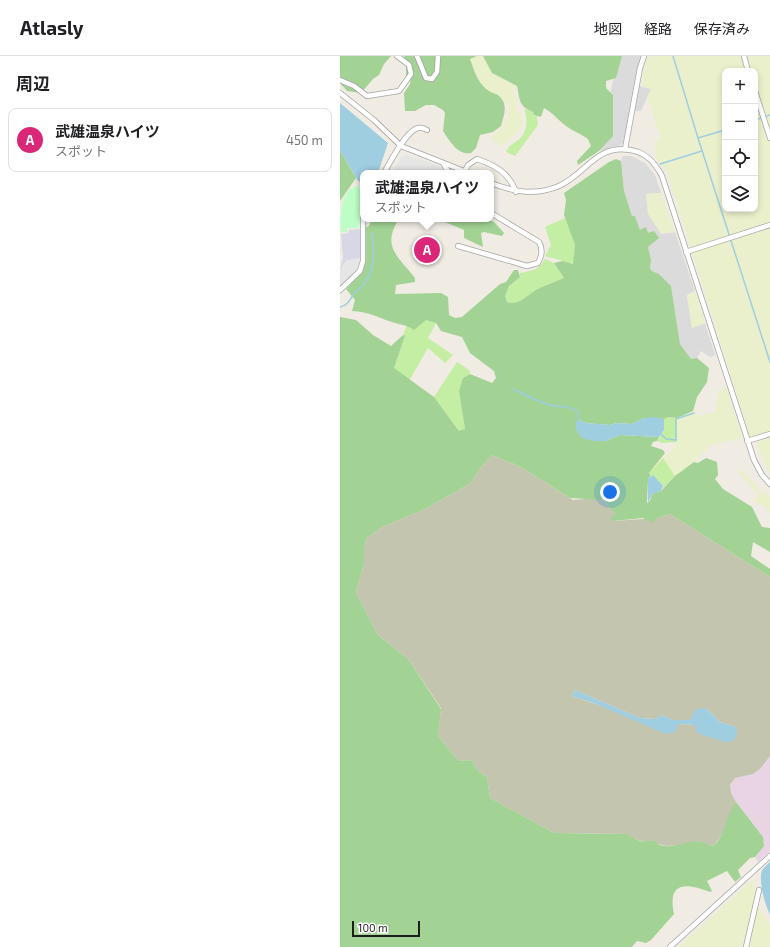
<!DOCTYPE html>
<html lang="ja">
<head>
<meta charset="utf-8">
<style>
	:root { --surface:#fff; --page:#f6f6f6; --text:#202124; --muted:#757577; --line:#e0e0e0; --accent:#db2777 }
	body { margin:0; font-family:"Exo 2","Noto Sans JP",sans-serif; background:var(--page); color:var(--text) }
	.controls { position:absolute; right:12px; top:12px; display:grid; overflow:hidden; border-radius:8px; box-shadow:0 2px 6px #0003 }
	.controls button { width:36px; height:36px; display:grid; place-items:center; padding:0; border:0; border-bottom:1px solid var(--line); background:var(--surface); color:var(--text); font:20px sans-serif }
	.scale { position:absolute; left:12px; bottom:10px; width:68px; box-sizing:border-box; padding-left:4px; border:2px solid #1e1e1e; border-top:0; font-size:11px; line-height:14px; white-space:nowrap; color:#1e1e1e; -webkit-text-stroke:3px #fff; paint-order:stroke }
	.you { position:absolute; left:270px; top:436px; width:14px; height:14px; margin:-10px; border:3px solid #fff; border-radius:50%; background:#1a73e8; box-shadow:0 0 0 6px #1a73e833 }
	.badge { display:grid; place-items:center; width:26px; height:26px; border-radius:50%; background:var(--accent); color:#fff; font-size:13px; font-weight:700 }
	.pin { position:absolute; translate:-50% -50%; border:2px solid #fff; box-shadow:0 1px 4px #0006 }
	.popup { position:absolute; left:20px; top:114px; width:134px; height:52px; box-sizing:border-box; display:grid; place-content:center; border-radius:8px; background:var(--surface); filter:drop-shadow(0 1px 3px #0005); font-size:13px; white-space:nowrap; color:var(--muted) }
	.popup b { font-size:15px; color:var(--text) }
	.popup::after { content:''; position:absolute; left:50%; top:100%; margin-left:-8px; border:8px solid transparent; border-top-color:var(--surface) }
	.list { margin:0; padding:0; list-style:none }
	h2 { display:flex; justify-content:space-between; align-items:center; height:52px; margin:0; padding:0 16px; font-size:17px }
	h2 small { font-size:13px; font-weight:400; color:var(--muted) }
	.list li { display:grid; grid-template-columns:26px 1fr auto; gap:12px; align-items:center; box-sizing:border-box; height:64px; margin:0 8px 8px; padding:0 8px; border:1px solid var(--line); border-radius:8px }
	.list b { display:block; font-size:15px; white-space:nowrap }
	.list p { margin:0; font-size:13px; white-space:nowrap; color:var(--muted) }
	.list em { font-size:13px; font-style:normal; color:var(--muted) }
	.icon { flex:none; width:22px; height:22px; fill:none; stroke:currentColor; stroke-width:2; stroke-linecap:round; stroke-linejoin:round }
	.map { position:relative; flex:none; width:430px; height:891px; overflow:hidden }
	header { display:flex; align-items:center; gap:24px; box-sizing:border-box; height:56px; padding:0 20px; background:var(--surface); border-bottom:1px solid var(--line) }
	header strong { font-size:19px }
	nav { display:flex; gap:22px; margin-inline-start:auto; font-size:14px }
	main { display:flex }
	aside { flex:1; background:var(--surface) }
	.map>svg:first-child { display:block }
	.residential { fill:#dcdbdb }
	.industrial { fill:#e9d4e4 }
	.construction { fill:#c3c5ae; fill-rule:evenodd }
	.farmland { fill:#ebf0cc; fill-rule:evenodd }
	.grass { fill:#c3eea4 }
	.forest { fill:#a2d294 }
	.park { fill:#bcfec6 }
	.parking { fill:#e6e6e6 }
	.plaza { fill:#d8d7e5 }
	.water { fill:#9fcee1 }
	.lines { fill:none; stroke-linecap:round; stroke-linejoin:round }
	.stream { stroke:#9fcee1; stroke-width:1.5 }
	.minor-casing { stroke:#a5a5a5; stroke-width:6 }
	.minor { stroke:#fff; stroke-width:4.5 }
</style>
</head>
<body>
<header>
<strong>Atlasly</strong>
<nav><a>地図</a><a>経路</a><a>保存済み</a></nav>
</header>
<main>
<aside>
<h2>周辺<small></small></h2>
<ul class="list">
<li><span class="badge">A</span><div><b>武雄温泉ハイツ</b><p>スポット</p></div><em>450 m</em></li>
</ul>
</aside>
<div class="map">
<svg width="430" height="891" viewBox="0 0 430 891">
	<rect width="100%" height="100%" fill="#f0ece3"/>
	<!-- residential -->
	<g class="residential">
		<path d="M281 0H302L297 29 311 33 301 55H290L283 87 279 90 259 95 262 91 270 38 273 24 276 22Z"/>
		<path d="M283 100H292L305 107 315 119 321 137 306 138 321 178 335 176 355 235 347 239 352 272 365 267 375 299 370 301 361 295 357 302 351 303 340 288 331 231 319 218 312 215 310 212 311 204 308 191 319 182 300 174 295 160H292L284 135 281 105Z"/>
	</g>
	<!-- industrial -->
	<path class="industrial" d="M430 700V795L418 806 415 801 424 790 423 781 396 746 391 737 390 729 395 722 413 718 420 713Z"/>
	<!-- construction -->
	<path class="construction" d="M152 399 181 411 233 444 257 442 263 444 275 458 273 465 317 462 330 458 430 521V700L420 713 413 718 395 722 390 729 391 737 396 746 386 772 374 790 357 785 341 789 326 790 316 787 314 784 307 786 293 783 287 778 214 777 150 742 147 721 139 716 131 704 119 705 116 702 98 680 101 652 68 603 38 579 16 537 24 507V493L27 482 42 471 85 453 131 427 141 411ZM235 634 300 662 316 663 321 659 333 664H351L366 652 380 666 396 671 339 668 335 675 232 640Z"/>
	<!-- farmland -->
	<g class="farmland">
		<path d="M137 0H143L152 17 177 30 173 33 177 52 183 63 182 70 174 80 161 91 150 81 163 71 169 55 168 47 147 34 137 23 130 3Z"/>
		<path d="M309 0H430V375L410 381 328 118 317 103 314 86 321 82 307 41 311 33 302 30 305 7ZM385 15H415V153H385Z"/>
		<path d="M321 137 335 176 321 178 308 158 306 138Z"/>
		<path d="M355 235 365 267 352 272 347 239Z"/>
		<path d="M386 331 402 382 371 389 354 406 335 420 323 402 332 395 337 386V362L353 355 360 360 375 356 379 335Z"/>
		<path d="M430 381V417L421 401 417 386Z"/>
		<path d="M400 413 415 427 420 436 430 439V459L426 451 413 445 419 439 397 415Z"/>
		<path d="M413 823 420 854 430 868V891H339Z"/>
	</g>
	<!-- grass -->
	<g class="grass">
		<path d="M184 53 193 56 194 59 197 60 198 69 175 100 166 96C169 89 171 89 177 85 188 78 188 63 184 53Z"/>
		<path d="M225 162 235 189 234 208 205 200 211 189 205 171Z"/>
		<path d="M205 203 214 207 224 222C215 226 205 229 196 234 187 239 179 250 167 246L165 240 169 230 180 221V217C191 215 199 214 205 203Z"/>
		<path d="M86 264 96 267 88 282 113 299 105 307 88 292 69 325 54 312 65 280 63 279 67 269Z"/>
		<path d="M117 306 129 314 130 318 123 322 119 335 125 373 120 376 94 341Z"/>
		<path d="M327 361 337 362V386L322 387 317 385 324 374V363Z"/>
		<path d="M323 402 335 420 323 432V430L309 417Z"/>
	</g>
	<!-- forest -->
	<g class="forest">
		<path d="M0 0H51L44 8 39 19 33 23 21 37 7 35 0 27Z"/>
		<path d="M64 0H137L130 3C134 14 137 25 146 33 150 36 154 37 158 39 169 48 164 59 161 70L153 76 140 79 136 92 131 97C118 100 109 84 103 75L105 57 103 54 94 49H86L75 55H65L64 37 70 28 71 20H66V6Z"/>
		<path d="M143 0H282L276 22 266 25V32L273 39V80L259 95 238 109 237 105 251 90 248 83C241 78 233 75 226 70 218 64 213 57 204 52L201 61 194 59 193 56C178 50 180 43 177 30L152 17Z"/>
		<path d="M0 94 16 122 0 145Z"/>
		<path d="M276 103 281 105 284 135 292 160H295L300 174 306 171 308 177 314 175 319 182 308 191 311 204 310 212 312 215 319 218 331 230 340 288 351 303 357 302 369 312 367 326 357 341 353 355 337 362 328 361 324 363 305 362 291 368 277 367 270 369 246 367 239 364 266 385 280 379 319 381 317 385 313 386 311 390 323 394 325 397 309 417 311 420 308 423 307 447 310 445 312 438 321 435 335 420 354 406 358 407 366 402 377 406 378 419 375 423 383 433 412 451 422 471 430 472V496L413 486 411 500 430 513V521L330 458 317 462 312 467 303 462 273 465 270 463 275 458 263 444 230 442 181 411 152 399 141 411 131 427 85 453 42 471 27 482 24 493V507L16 537 38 579 68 603 101 653 98 680 116 702 119 705 131 704 139 716 147 721 150 742 214 777 288 778C295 785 304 787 314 784 325 797 342 786 356 785 361 785 369 789 374 790 386 777 386 760 396 746L423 781 424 790 415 801 410 802 398 814 401 821 395 826 387 815 367 825 372 835 370 836C346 827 327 825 334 858L311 884 306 887 297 885 292 891H0V261L16 264 33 279 51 290 63 279 65 280 54 312 94 341 119 375 125 373 119 335 123 322 130 318 152 327 156 322 154 315 130 297 122 281 101 275 96 267 86 264 74 274C67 269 61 269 52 266 36 261 30 256 12 255L15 244 6 233C29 211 25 202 24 172L29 170 32 163H59C41 191 58 200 75 222V226L56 229 55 238 101 237 108 241 109 259 115 262 122 261 160 228 166 226 174 214H178L180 221 169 230 165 240 167 246C179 250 187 239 196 234 205 229 215 226 224 222L214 207 223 205 233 208 235 189 224 159 226 144 224 137 269 106Z"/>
		<path d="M98 163H146L154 166 164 177 162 180 144 176 141 177 143 191 124 182V174Z"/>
	</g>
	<!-- park -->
	<path class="park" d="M16 130 23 134V153L21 158 19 172H7V176H1C0 163 0 135 16 130Z"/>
	<!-- parking -->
	<g class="parking">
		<path d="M67 99 100 110 104 117H52L61 101Z"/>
		<path d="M21 202 17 215 0 230V213L5 206 9 203Z"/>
	</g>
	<!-- plaza -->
	<path class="plaza" d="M20 173 21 202 7 204 0 213 3 202 1 178 8 177 9 174Z"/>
	<!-- water -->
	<g class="water">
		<path d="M0 47 48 87 38 117H23V127L18 125 0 94Z"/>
		<path d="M315 361 324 363V374L319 381 280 379 266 385H255L242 382 236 373V366L239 364 246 367 270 369 277 367 291 368 305 362Z"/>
		<path d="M313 419 323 430 321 435 312 438 308 447V423Z"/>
		<path d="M235 634 300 662 316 663 321 659 333 664H350L356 653 366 652 380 666 396 671 397 678 393 685 385 686 357 677 355 669 339 668 335 676 326 678 256 648 232 640Z"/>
		<path d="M430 806V859C425 848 420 831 421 819 421 813 426 810 430 806Z"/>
	</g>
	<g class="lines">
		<!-- stream -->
		<g class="stream">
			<path d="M333 0 358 82"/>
			<path d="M415 64 430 59"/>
			<path d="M385 74 358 82 430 306"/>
			<path d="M320 108 362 95"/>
			<path d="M0 251C9 249 10 243 15 236 18 233 22 232 24 228 36 212 34 196 32 177"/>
			<path d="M173 333C186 339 199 347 214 350 223 351 230 350 238 356L239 364"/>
			<path d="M321 378 326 383 336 384V363L354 357"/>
		</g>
		<!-- minor casing -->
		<g class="minor-casing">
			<g id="minor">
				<path d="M77 0 86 22 92 23 97 16 98 0"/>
				<path d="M404 0 408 15"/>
				<path d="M0 24 14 30 27 40 59 35 71 18 69 9 57 0"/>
				<path d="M415 35 430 82"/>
				<path d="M0 37 34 64 61 90 129 117"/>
				<path d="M285 93 300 12 304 0"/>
				<path d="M103 107 109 117"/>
				<path d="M125 115 128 109 137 103C155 109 169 117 176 136"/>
				<path d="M44 117C50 106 66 75 78 72 82 71 84 72 87 74"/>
				<path d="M151 127C174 136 195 140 219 130 246 118 256 88 290 94 306 96 315 107 322 120L414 404 422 419 430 428"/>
				<path d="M118 190 187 210 198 207C202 200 203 193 199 186L151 157"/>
				<path d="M346 196 430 169"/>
				<path d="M0 234 20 215 23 205V159"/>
				<path d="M407 385 430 378"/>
				<path d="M330 891 430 800"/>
				<path d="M406 891 419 834"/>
			</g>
		</g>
		<!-- minor -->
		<use href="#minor" class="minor"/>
	</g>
</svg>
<div class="controls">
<button>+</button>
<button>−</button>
<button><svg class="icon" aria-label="locate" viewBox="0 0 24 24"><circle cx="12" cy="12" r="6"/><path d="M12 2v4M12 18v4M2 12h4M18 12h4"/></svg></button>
<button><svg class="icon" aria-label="layers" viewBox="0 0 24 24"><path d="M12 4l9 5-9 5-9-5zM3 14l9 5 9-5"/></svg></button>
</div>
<div class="scale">100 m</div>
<div class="you"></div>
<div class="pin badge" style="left:87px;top:194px">A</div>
<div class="popup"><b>武雄温泉ハイツ</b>スポット</div>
</div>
</main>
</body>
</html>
